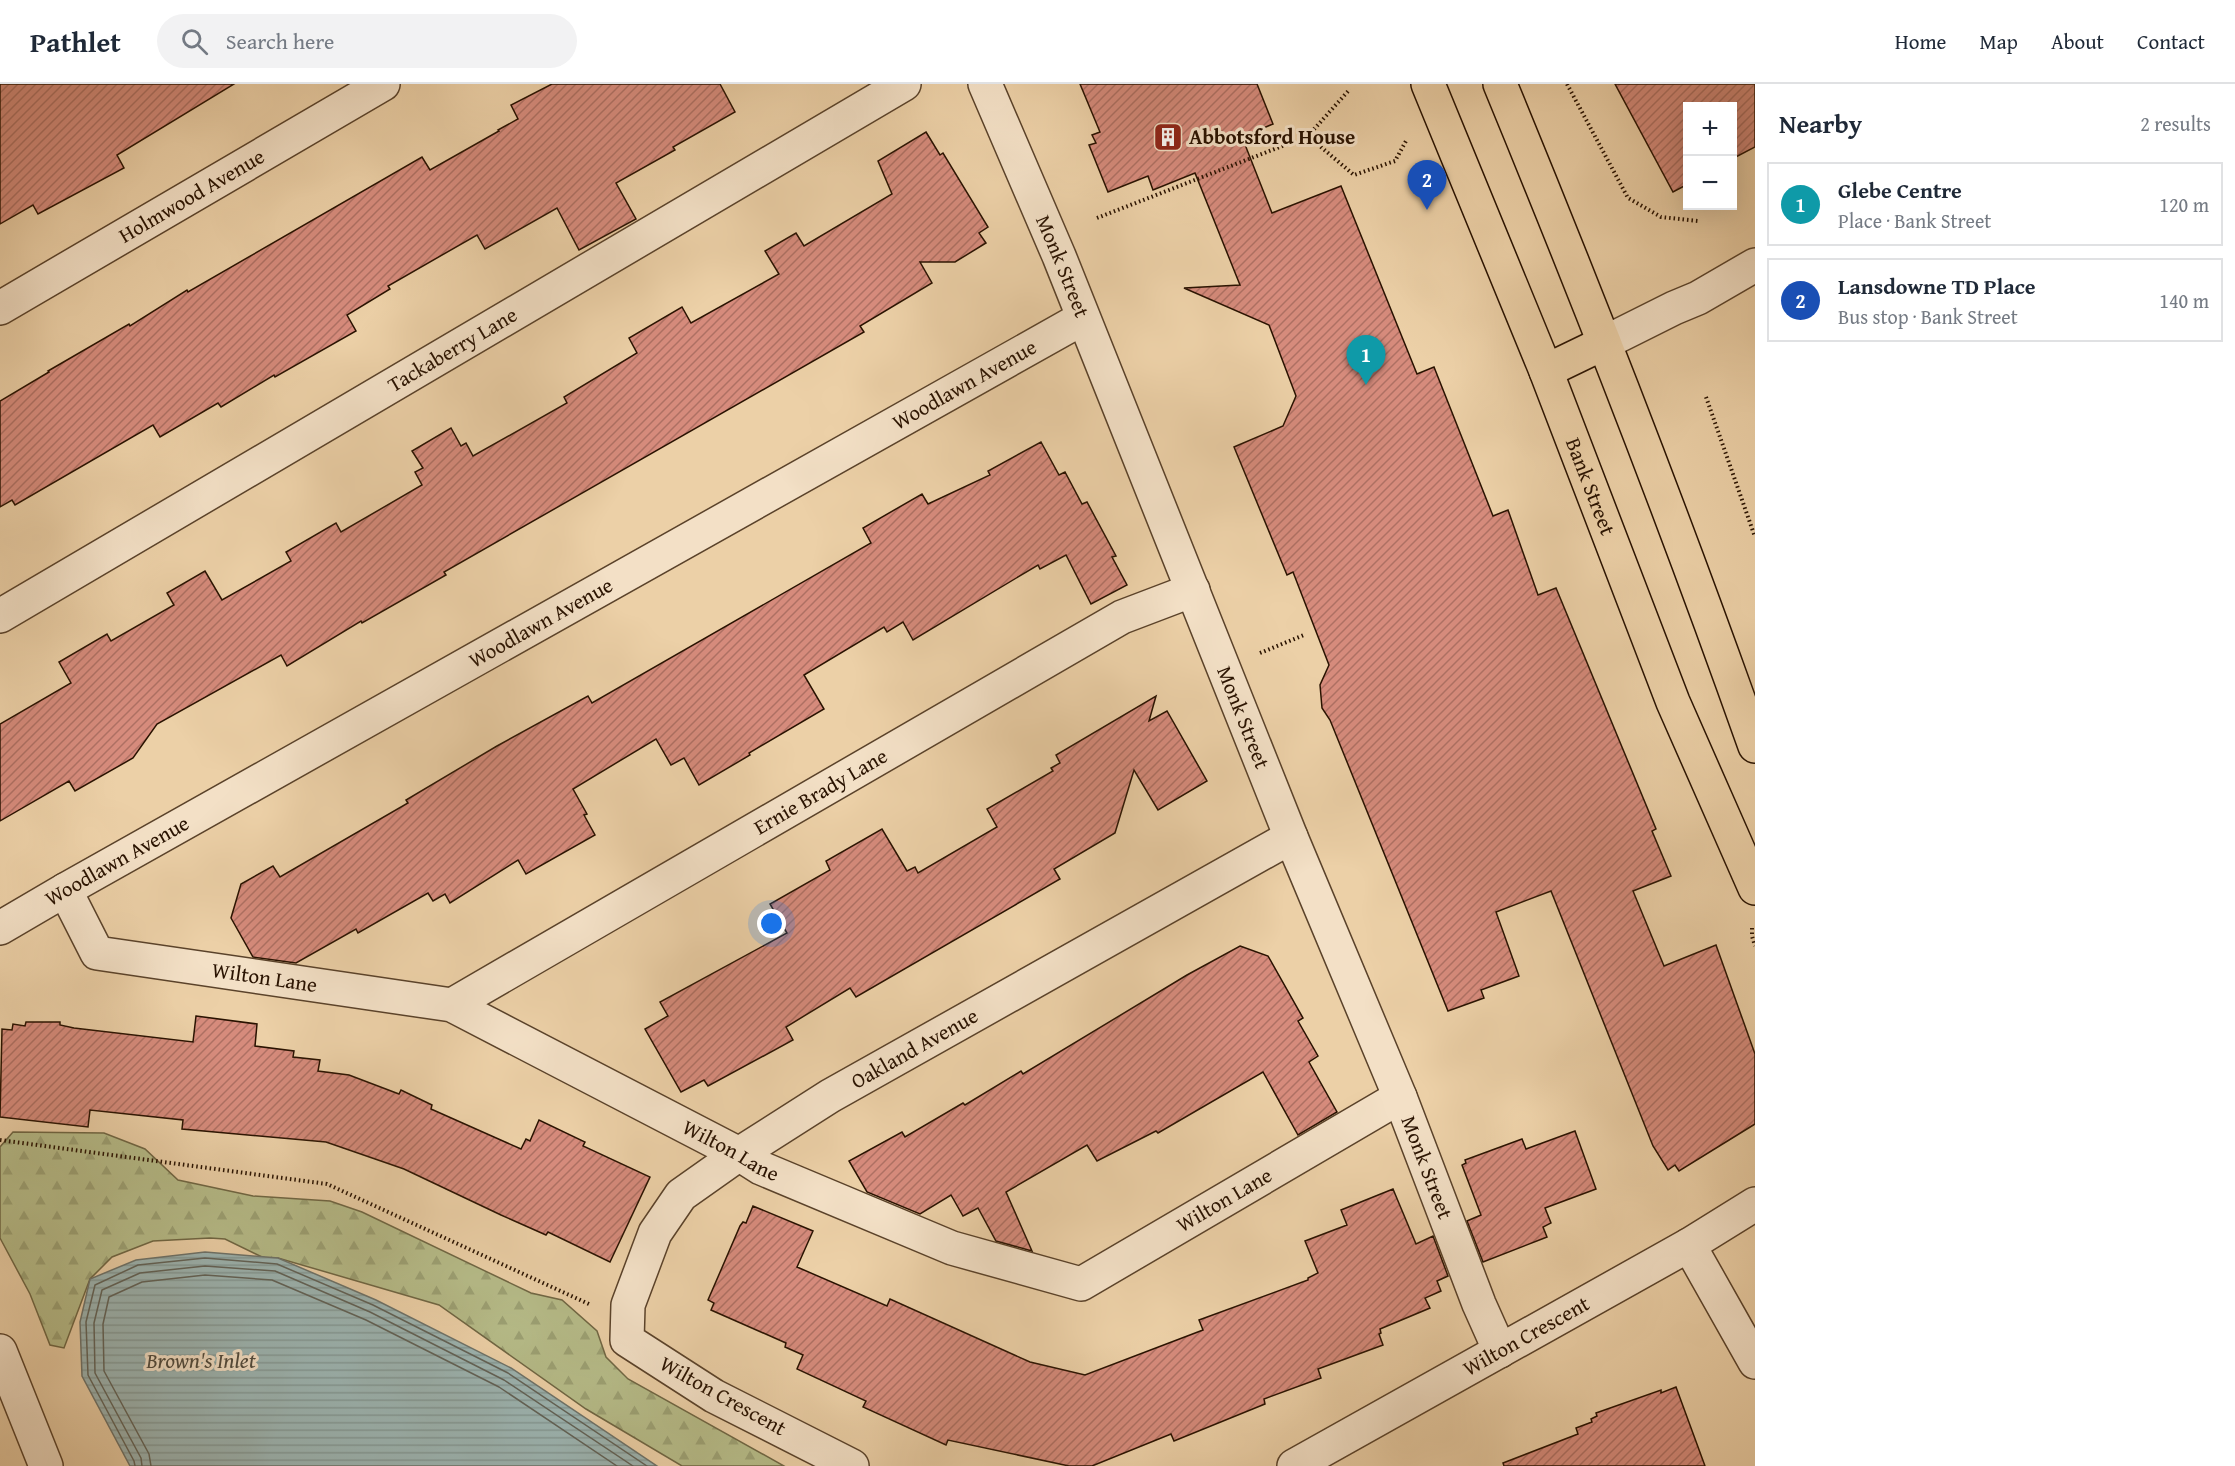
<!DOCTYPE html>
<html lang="en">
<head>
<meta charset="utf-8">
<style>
	:root { --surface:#fff; --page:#f2f2f3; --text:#1f2937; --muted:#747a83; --line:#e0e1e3; --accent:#0b8043 }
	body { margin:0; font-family:"Gentium Book Plus",serif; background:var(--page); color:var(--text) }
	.controls { position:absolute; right:18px; top:18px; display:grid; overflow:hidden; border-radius:0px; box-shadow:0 6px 24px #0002 }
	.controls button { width:54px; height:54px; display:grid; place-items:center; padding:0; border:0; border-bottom:2px solid var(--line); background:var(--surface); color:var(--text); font:30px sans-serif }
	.you { position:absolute; left:772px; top:840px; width:21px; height:21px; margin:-15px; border:4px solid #fff; border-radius:50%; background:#1a73e8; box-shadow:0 0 0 9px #1a73e833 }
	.badge { display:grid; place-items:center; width:39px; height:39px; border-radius:50%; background:var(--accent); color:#fff; font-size:20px; font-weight:700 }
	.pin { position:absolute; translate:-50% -50px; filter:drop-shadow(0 2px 3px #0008) }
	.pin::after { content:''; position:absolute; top:32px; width:21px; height:18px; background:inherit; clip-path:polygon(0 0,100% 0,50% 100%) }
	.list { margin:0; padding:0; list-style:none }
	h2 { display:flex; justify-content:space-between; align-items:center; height:78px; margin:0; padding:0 24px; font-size:26px }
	h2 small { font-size:20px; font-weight:400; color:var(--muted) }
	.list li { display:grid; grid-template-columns:39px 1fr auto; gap:18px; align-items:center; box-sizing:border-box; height:84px; margin:0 12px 12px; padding:0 12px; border:2px solid var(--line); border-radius:0px }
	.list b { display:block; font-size:22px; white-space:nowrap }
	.list p { margin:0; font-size:20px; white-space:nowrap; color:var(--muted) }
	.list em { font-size:20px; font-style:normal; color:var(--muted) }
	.icon { flex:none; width:33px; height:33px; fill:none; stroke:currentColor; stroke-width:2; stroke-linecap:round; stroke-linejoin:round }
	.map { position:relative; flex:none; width:1755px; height:1382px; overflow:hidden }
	header { display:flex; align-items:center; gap:36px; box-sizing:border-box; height:84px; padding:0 30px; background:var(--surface); border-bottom:2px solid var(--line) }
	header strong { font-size:28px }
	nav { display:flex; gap:33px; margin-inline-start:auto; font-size:21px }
	.search { width:420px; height:54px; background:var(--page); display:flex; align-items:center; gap:15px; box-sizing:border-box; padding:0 21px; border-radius:33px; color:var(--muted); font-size:22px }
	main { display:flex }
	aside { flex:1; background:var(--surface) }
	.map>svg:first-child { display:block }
	.forest { fill:url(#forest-firs); stroke:#706744; stroke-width:1.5 }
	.water { fill:url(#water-rules); stroke:#6e736a; stroke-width:1.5 }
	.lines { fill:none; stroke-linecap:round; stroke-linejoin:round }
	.shore { stroke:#626358; stroke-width:1.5 }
	.building { fill:url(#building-hatch); stroke:#291200; stroke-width:1.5 }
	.minor-casing { stroke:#5a422a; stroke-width:36 }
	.major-casing { stroke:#291200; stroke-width:36 }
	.path { stroke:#291200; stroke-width:4; stroke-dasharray:1.5 3; stroke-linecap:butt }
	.minor { stroke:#f3e0c6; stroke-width:33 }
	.major { stroke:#ecd0a7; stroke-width:33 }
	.labels { text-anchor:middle; stroke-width:6; stroke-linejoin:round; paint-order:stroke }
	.poi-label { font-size:21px; font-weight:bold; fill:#291200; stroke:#f3e0c6; text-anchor:start }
	.street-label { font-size:21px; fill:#291200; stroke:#f3e0c6 }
	.water-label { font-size:22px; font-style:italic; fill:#514b3e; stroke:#f3e0c6 }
</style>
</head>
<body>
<header>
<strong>Pathlet</strong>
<div class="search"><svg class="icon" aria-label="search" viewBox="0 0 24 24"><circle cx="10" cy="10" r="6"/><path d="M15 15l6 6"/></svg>Search here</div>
<nav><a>Home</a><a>Map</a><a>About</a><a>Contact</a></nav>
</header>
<main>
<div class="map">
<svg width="1755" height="1382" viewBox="0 0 1755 1382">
	<defs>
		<pattern id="forest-firs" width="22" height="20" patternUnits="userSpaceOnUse" patternTransform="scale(1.5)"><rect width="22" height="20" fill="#b6bc89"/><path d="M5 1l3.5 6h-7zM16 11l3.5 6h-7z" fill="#9ca174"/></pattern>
		<pattern id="water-rules" width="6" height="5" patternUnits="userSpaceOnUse" patternTransform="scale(1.5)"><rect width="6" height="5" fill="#9cb4b1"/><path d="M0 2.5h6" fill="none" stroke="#869a96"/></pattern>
		<pattern id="building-hatch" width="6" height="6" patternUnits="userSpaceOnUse" patternTransform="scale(1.5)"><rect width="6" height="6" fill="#d68b7c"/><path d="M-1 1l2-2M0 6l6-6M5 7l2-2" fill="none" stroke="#ae7063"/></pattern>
	</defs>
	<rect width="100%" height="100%" fill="#ecd0a7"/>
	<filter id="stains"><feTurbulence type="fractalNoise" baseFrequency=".00333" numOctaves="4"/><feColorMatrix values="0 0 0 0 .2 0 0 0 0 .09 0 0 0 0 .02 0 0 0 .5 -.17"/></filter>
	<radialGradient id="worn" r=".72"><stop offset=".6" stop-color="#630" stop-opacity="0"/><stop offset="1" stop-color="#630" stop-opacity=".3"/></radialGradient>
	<!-- forest -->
	<path class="forest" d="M13 1048 104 1049 145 1065 178 1096 253 1112 330 1117 362 1128 531 1209 562 1216 597 1247 606 1273 628 1295 784 1382H682L586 1325 439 1221 278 1174 266 1175 225 1155 210 1154 153 1157 112 1173 90 1195 64 1264 50 1261 30 1210 0 1154V1063Z"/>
	<!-- water -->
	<path class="water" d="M205 1168 278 1174 376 1216 511 1284 657 1382H130L82 1292 80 1238 90 1195 136 1176Z"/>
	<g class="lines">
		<!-- shore -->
		<g class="shore">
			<path d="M135 1382 134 1377 88 1291 86 1238 95 1201 138 1181 205 1174 277 1180 373 1221 508 1289 647 1382"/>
			<path d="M142 1382 141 1374 95 1289 94 1239 102 1206 140 1189 205 1182 275 1187 370 1228 504 1296 633 1382"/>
			<path d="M151 1382 149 1370 104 1287 103 1240 109 1213 142 1198 205 1191 272 1196 366 1236 499 1303 617 1382"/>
		</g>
	</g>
	<!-- building -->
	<g class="building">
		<path d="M0 0H234L117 71 124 84 38 130 33 121 0 140Z"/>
		<path d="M552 0H720L735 28 673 63 675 66 616 99 636 135 579 166 557 124 485 165 477 151 388 202 390 205 347 231 356 247 275 293 274 291 221 323 218 319 160 353 153 341 15 421 12 416 0 423V317L49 288 48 287 129 240 130 242 187 206 188 208 422 73 430 86 499 47 498 46 518 35 511 21Z"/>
		<path d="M1080 0H1257L1273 40 1242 53 1272 129 1341 102 1417 290 1434 283 1493 432 1508 426 1538 511 1556 504 1656 745 1652 747 1671 792 1633 807 1664 882 1716 861 1755 970V1040L1679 1087 1675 1081 1668 1086 1653 1062 1551 807 1496 828 1519 892 1481 906 1484 914 1448 927 1330 636 1322 624 1320 601 1329 581 1293 488 1287 491 1234 363 1283 342 1296 312 1269 241 1184 204 1240 201 1195 89 1153 106 1148 92 1108 108 1089 61 1096 59 1092 51 1100 48Z"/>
		<path d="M1615 0H1755V63L1732 75V22H1688V100L1673 108Z"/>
		<path d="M926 48 940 71 943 69 988 143 979 149 986 159 955 178H920L932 199 860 242 864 248 444 488 446 491 362 539 361 537 287 582 281 571 157 640 133 674 75 707 69 697 0 737V640L71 599 59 578 107 550 111 557 174 521 167 509 205 487 222 516 291 477 286 468 336 439 341 448 422 401 415 388 423 384 412 367 451 344 461 362 466 359 473 372 567 319 564 313 637 269 629 254 682 223 691 239 779 190 765 167 796 149 804 162 892 110 878 77Z"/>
		<path d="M1041 358 1059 391 1065 388 1082 420 1087 418 1116 472 1112 473 1127 501 1091 520 1066 471 1040 485 1038 481 913 556 903 538 887 548 884 543 804 591 824 625 749 669 750 671 699 701 684 674 671 681 656 655 573 705 587 730 584 731 595 751 526 790 518 776 450 819 445 810 433 817 428 809 358 849 356 845 296 879 253 873 231 834 241 800 273 782 280 793 408 719 406 716 497 662 588 612 592 619 871 459 863 444 922 410 928 420 990 391 988 387Z"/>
		<path d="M1156 612 1149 637 1167 627 1207 697 1158 726 1134 686 1115 749 1054 785 1060 795 856 913 850 904 786 943 793 956 708 1002 704 996 681 1008 645 945 668 932 660 918 787 849 770 820 830 786 826 777 882 745 907 787 915 783 918 789 997 743 987 725 1053 687 1051 684 1060 679 1056 671Z"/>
		<path d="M1240 862 1268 872 1303 934 1298 937 1318 972 1309 978 1337 1028 1298 1051 1263 988 1158 1049 1156 1047 1097 1077 1087 1061 1006 1108 1032 1167 996 1157 978 1124 963 1132 951 1111 920 1130 867 1108 849 1077 902 1048 905 1053 963 1019 965 1021 1021 987 1023 990 1187 891Z"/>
		<path d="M196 932 257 940 255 962 294 967 293 973 320 976 318 987 349 991 399 1010 401 1006 432 1021 431 1025 521 1065 526 1055 530 1057 539 1036 585 1058 583 1062 650 1093 610 1178 548 1148 546 1151 501 1131 404 1085 326 1058 182 1045 183 1036 90 1026 88 1043 0 1033 2 945 12 946 13 940 25 942 26 938H60V941L74 944 193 958Z"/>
		<path d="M1575 1047 1596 1105 1545 1124 1551 1139 1543 1143 1547 1153 1483 1178 1467 1137 1481 1131 1462 1081 1466 1079 1465 1076 1522 1055 1526 1065Z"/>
		<path d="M1393 1105 1416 1160 1433 1152 1448 1192 1437 1197 1441 1207 1425 1214 1430 1224 1380 1245 1381 1249 1379 1250 1383 1261 1318 1285 1321 1294 1264 1315 1265 1320 1174 1357 1171 1350 1092 1382H1069L948 1356 946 1361 863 1323 866 1317 797 1285 803 1271 785 1263 786 1259 711 1226 714 1219 708 1216 740 1142 743 1138 746 1139 753 1122 813 1147 797 1183 887 1222 890 1215 1030 1278 1085 1291 1203 1246 1199 1236 1308 1196V1194L1318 1189 1305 1157 1347 1141 1341 1126Z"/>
		<path d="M1676 1303 1705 1382H1504L1503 1379 1578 1350 1576 1344 1592 1338 1591 1335 1597 1332 1596 1329 1661 1306V1309Z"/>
	</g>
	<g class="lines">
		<!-- minor casing -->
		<g class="minor-casing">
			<g id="minor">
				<path id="s1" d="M985 0 1059 172 1291 753 1400 1013 1479 1220 1500 1267"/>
				<path id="s2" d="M0 224 383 0"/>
				<path d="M1604 259 1674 224 1698 214 1755 181"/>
				<path id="s3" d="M0 532 904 0"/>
				<path id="s4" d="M65 806 97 869 452 921 739 1070 761 1084 952 1164 1081 1200 1400 1013"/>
				<path id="s5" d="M0 844 65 806 1083 234"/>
				<path id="s6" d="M452 921 1122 533 1193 506"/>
				<path d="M1689 1161 1755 1278"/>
				<path d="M0 1267 46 1382"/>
				<path id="s7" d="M852 1382 714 1312 627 1256 628 1221 655 1149 681 1111 739 1070 830 1012 1291 753"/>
				<path id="s8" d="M1294 1382 1689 1161 1755 1120"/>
			</g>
		</g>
		<!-- major casing -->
		<g class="major-casing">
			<g id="major">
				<path id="s9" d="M1428 0 1546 287 1673 618 1755 804"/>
				<path d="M1500 0C1590 218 1676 439 1755 662"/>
				<path d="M1546 287 1604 259"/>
			</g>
		</g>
		<!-- path -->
		<g class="path">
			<path d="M1567 0 1628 114 1661 133 1698 137"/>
			<path d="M1308 52 1350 5"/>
			<path d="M1097 134 1308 52 1354 91 1395 77 1406 57"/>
			<path d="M1706 313 1755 453"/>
			<path d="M1260 569 1304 551"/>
			<path d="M1752 844V852L1755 862"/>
			<path d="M0 1056 327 1100 589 1220"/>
		</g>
		<!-- minor -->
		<use href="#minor" class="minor"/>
		<!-- major -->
		<use href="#major" class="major"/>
	</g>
	<!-- icons -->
	<defs>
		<g id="building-square" transform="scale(1.5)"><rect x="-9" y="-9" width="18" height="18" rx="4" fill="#8f2418" stroke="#f3e0c6"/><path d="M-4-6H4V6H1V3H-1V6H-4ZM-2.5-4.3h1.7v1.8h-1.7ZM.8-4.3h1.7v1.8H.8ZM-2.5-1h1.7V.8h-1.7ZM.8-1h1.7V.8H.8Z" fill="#fff"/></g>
	</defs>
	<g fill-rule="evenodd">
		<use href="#building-square" x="1168" y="53"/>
	</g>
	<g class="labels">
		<!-- poi labels -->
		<g class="poi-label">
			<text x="1189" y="60">Abbotsford House</text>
		</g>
		<!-- street labels -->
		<g class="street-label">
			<text dy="7" stroke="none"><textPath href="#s2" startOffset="222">Holmwood Avenue</textPath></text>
			<text dy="7" stroke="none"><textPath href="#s1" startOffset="198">Monk Street</textPath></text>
			<text dy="7" stroke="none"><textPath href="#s3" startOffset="525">Tackaberry Lane</textPath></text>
			<text dy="7" stroke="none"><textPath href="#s5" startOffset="1107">Woodlawn Avenue</textPath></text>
			<text dy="7" stroke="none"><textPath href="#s9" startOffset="434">Bank Street</textPath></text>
			<text dy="7" stroke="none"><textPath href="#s5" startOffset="621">Woodlawn Avenue</textPath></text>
			<text dy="7" stroke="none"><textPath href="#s1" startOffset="684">Monk Street</textPath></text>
			<text dy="7" stroke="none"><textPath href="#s6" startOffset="426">Ernie Brady Lane</textPath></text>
			<text dy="7" stroke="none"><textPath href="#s5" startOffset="135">Woodlawn Avenue</textPath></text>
			<text dy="7" stroke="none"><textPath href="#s4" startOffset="240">Wilton Lane</textPath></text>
			<text dy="7" stroke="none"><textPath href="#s7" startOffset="692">Oakland Avenue</textPath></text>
			<text dy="7" stroke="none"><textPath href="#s4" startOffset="744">Wilton Lane</textPath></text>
			<text dy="7" stroke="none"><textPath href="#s1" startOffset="1170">Monk Street</textPath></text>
			<text dy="7" stroke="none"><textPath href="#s4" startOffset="1286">Wilton Lane</textPath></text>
			<text dy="7" stroke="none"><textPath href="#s8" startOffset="266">Wilton Crescent</textPath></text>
			<text transform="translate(723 1312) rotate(29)" y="7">Wilton Crescent</text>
		</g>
		<!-- water labels -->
		<g class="water-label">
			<text x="201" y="1284">Brown's Inlet</text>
		</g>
	</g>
	<rect width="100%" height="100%" filter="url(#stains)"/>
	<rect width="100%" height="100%" fill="url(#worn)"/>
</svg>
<div class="controls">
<button>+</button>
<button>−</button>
</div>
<div class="you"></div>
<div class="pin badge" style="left:1366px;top:301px;background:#0f9aa8">1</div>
<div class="pin badge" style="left:1427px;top:126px;background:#1a4fb4">2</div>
</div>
<aside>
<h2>Nearby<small>2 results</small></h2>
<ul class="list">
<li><span class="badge" style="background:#0f9aa8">1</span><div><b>Glebe Centre</b><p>Place · Bank Street</p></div><em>120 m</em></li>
<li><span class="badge" style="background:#1a4fb4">2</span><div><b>Lansdowne TD Place</b><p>Bus stop · Bank Street</p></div><em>140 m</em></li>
</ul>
</aside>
</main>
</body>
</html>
